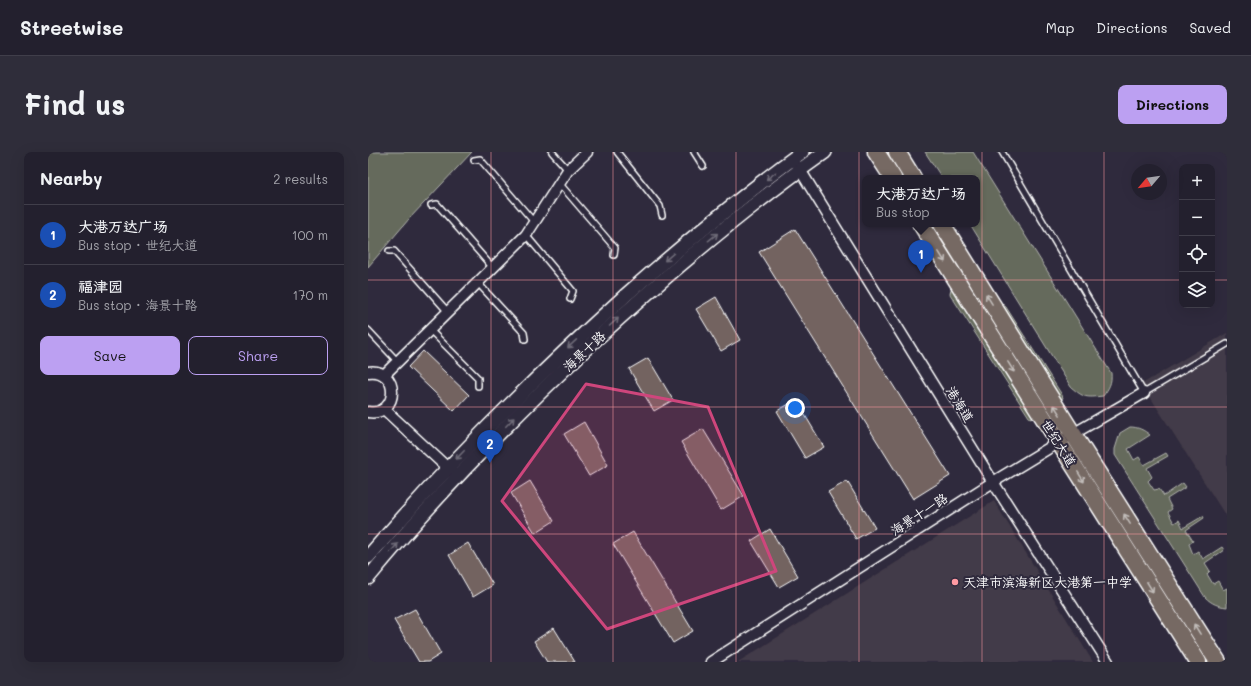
<!DOCTYPE html>
<html lang="en">
<head>
<meta charset="utf-8">
<style>
	:root { --surface:#23202e; --page:#2f2d3a; --text:#f1f3f6; --muted:#a3a3aa; --line:#403e4a; --accent:#bca0f2 }
	body { margin:0; font-family:Mali,"LXGW WenKai TC",sans-serif; background:var(--page); color:var(--text) }
	.controls { position:absolute; right:12px; top:12px; display:grid; overflow:hidden; border-radius:8px; box-shadow:0 4px 16px #0002 }
	.controls button { width:36px; height:36px; display:grid; place-items:center; padding:0; border:0; border-bottom:1px solid var(--line); background:var(--surface); color:var(--text); font:20px sans-serif }
	.compass { position:absolute; left:763px; top:12px; width:36px; height:36px; border-radius:50%; background:var(--surface); box-shadow:0 4px 16px #0002; rotate:241deg }
	.you { position:absolute; left:427px; top:256px; width:14px; height:14px; margin:-10px; border:3px solid #fff; border-radius:50%; background:#1a73e8; box-shadow:0 0 0 6px #1a73e833 }
	.badge { display:grid; place-items:center; width:26px; height:26px; border-radius:50%; background:var(--accent); color:#fff; font-size:13px; font-weight:700 }
	.pin { position:absolute; translate:-50% -33px; filter:drop-shadow(0 1px 2px #0008) }
	.pin::after { content:''; position:absolute; top:21px; width:14px; height:12px; background:inherit; clip-path:polygon(0 0,100% 0,50% 100%) }
	.popup { position:absolute; left:494px; top:23px; width:118px; height:52px; box-sizing:border-box; display:grid; place-content:center; border-radius:8px; background:var(--surface); filter:drop-shadow(0 1px 3px #0005); font-size:13px; white-space:nowrap; color:var(--muted) }
	.popup b { font-size:15px; color:var(--text) }
	.popup::after { content:''; position:absolute; left:50%; top:100%; margin-left:-8px; border:8px solid transparent; border-top-color:var(--surface) }
	.list { margin:0; padding:0; list-style:none }
	h2 { display:flex; justify-content:space-between; align-items:center; height:52px; margin:0; padding:0 16px; font-size:17px }
	h2 small { font-size:13px; font-weight:400; color:var(--muted) }
	.list li { display:grid; grid-template-columns:26px 1fr auto; gap:12px; align-items:center; box-sizing:border-box; height:60px; padding:0 16px; border-top:1px solid var(--line) }
	.list b { display:block; font-size:15px; white-space:nowrap }
	.list p { margin:0; font-size:13px; white-space:nowrap; color:var(--muted) }
	.list em { font-size:13px; font-style:normal; color:var(--muted) }
	.actions { display:flex; gap:8px; padding:12px 16px }
	.actions a { flex:1; padding:9px 0; border:1px solid var(--accent); border-radius:8px; text-align:center; font-size:14px; color:var(--accent) }
	.actions .main { background:var(--accent); color:#111 }
	.icon { flex:none; width:22px; height:22px; fill:none; stroke:currentColor; stroke-width:2; stroke-linecap:round; stroke-linejoin:round }
	.map { position:relative; flex:none; width:859px; height:510px; overflow:hidden; border-radius:8px }
	header { display:flex; align-items:center; gap:24px; box-sizing:border-box; height:56px; padding:0 20px; background:var(--surface); border-bottom:1px solid var(--line) }
	header strong { font-size:19px }
	nav { display:flex; gap:22px; margin-inline-start:auto; font-size:14px }
	.intro { display:flex; align-items:center; justify-content:space-between; box-sizing:border-box; height:96px; padding:0 24px }
	h1 { margin:0; font-size:28px }
	.button { padding:10px 18px; border-radius:8px; background:var(--accent); color:#111; font-size:14px; font-weight:700 }
	main { display:flex; gap:24px; padding:0 24px }
	aside { flex:1; background:var(--surface); border-radius:8px; box-shadow:0 4px 16px #0002 }
	.map>svg:first-child { display:block }
	.built { fill:#433b48 }
	.green { fill:#656a5c; stroke:#b2b4ae }
	.building { fill:#736461; stroke:#fff }
	.lines { fill:none; stroke-linecap:round; stroke-linejoin:round }
	.service-casing { stroke:#fff; stroke-width:8 }
	.minor-casing { stroke:#fff; stroke-width:13 }
	.tertiary-casing { stroke:#fff; stroke-width:16 }
	.primary-casing { stroke:#fff; stroke-width:19 }
	.service { stroke:#2f2a3d; stroke-width:5 }
	.minor { stroke:#2f2a3d; stroke-width:10 }
	.tertiary { stroke:#2f2a3d; stroke-width:13 }
	.primary { stroke:#766964; stroke-width:16 }
	.oneway { stroke:#6d6a77 }
	.oneway2 { stroke:#c1bcb9 }
	.marked { fill:#ce467c; fill-opacity:0.2; stroke:#ce467c; stroke-width:3; stroke-linejoin:round }
	.grid { fill:none; stroke:#ff9aa2; stroke-width:1; stroke-opacity:0.55 }
	.poi-dot { fill:#ff9aa2; stroke:#2f2a3d; stroke-width:1.5 }
	.labels { text-anchor:middle; stroke-width:4; stroke-linejoin:round; paint-order:stroke }
	.street-label { font-size:13px; fill:#fff; stroke:#2f2a3d }
	.poi-label { font-size:13px; fill:#fff; stroke:#2f2a3d; text-anchor:start }
</style>
</head>
<body>
<header>
<strong>Streetwise</strong>
<nav><a>Map</a><a>Directions</a><a>Saved</a></nav>
</header>
<div class="intro"><h1>Find us</h1><a class="button">Directions</a></div>
<main>
<aside>
<h2>Nearby<small>2 results</small></h2>
<ul class="list">
<li><span class="badge" style="background:#1a4fb4">1</span><div><b>大港万达广场</b><p>Bus stop · 世纪大道</p></div><em>100 m</em></li>
<li><span class="badge" style="background:#1a4fb4">2</span><div><b>福津园</b><p>Bus stop · 海景十路</p></div><em>170 m</em></li>
</ul>
<div class="actions"><a class="main">Save</a><a>Share</a></div>
</aside>
<div class="map">
<svg width="859" height="510" viewBox="0 0 859 510">
	<rect width="100%" height="100%" fill="#2f2a3d"/>
	<filter id="ink" filterUnits="userSpaceOnUse"><feTurbulence type="fractalNoise" baseFrequency=".025" numOctaves="2"/><feDisplacementMap in="SourceGraphic" scale="8" xChannelSelector="R" yChannelSelector="G"/><feConvolveMatrix kernelMatrix="1 2 1 2 8 2 1 2 1" color-interpolation-filters="sRGB"/></filter>
	<g filter="url(#ink)">
		<!-- built -->
		<g class="built">
			<path d="M859 181V366L774 232Z"/>
			<path d="M626 349 725 510H370Z"/>
		</g>
		<!-- green -->
		<g class="green">
			<path d="M0 0H104L41 67 0 115Z"/>
			<path d="M557 0H605L743 221C744 231 741 236 735 244 718 246 716 246 703 235L602 72H609V26H574Z"/>
			<path d="M583 137H585L665 264 663 266 661 265 582 142Z"/>
			<path d="M635 153 638 155 694 243 695 246 693 247 633 154Z"/>
			<path d="M762 275C770 275 776 278 782 283L760 297 766 308 771 305 776 313 798 301 800 304 779 316 784 325 780 329 786 338 791 337 796 344 815 331 818 335 799 347 804 357 800 360 806 371 811 368 815 376 835 364 836 366 818 378 825 389 821 392 825 402 830 399 835 407 854 395 856 398 837 411 842 419 839 422 845 432 850 429 855 438 859 436V455C850 454 844 452 837 445L747 303V297L752 281Z"/>
		</g>
		<!-- building -->
		<g class="building">
			<path d="M427 77 582 324 545 347 391 100Z"/>
			<path d="M348 145 372 188 353 199 328 157Z"/>
			<path d="M55 199 101 243 86 259 40 215Z"/>
			<path d="M280 206 305 248 286 259 261 217Z"/>
			<path d="M428 248 456 295 437 306 409 259Z"/>
			<path d="M216 270 240 313 221 324 196 282Z"/>
			<path d="M335 277 376 344 353 358 313 290Z"/>
			<path d="M162 329 186 369 167 381 143 341Z"/>
			<path d="M479 329 507 376 488 387 460 340Z"/>
			<path d="M402 377 430 424 411 435 383 389Z"/>
			<path d="M265 380 325 479 305 491 245 392Z"/>
			<path d="M100 391 125 433 105 445 81 403Z"/>
			<path d="M47 457 73 502 60 510H51L26 468Z"/>
			<path d="M186 476 207 510H179L166 489Z"/>
		</g>
		<g class="lines">
			<!-- service casing -->
			<g class="service-casing">
				<g id="service">
					<path d="M184 0 200 18"/>
					<path d="M249 0 292 54 294 63"/>
					<path d="M326 0 335 14"/>
					<path d="M634 0 776 241 859 192"/>
					<path d="M106 8 112 7 166 70"/>
					<path d="M191 31 247 96 246 103"/>
					<path d="M63 53 69 52 125 116"/>
					<path d="M158 83 205 139 202 147"/>
					<path d="M21 99H26L80 160"/>
					<path d="M110 131 156 181 157 187"/>
					<path d="M0 178 30 210"/>
					<path d="M62 178 110 226V234"/>
				</g>
			</g>
			<!-- minor casing -->
			<g class="minor-casing">
				<g id="minor">
					<path d="M429 13 625 330 740 510"/>
					<path d="M0 220C32 215 32 265 0 260"/>
					<path d="M16 223 158 83 200 18 219 0"/>
					<path d="M16 257 85 321"/>
					<path d="M343 510 625 330 691 290 776 241"/>
				</g>
			</g>
			<!-- tertiary casing -->
			<g class="tertiary-casing">
				<g id="tertiary">
					<path d="M0 405C80 312 167 225 258 143 315 93 373 44 434 0"/>
					<path d="M0 426C69 342 145 265 224 191 298 123 375 58 457 0"/>
				</g>
			</g>
			<!-- primary casing -->
			<g class="primary-casing">
				<g id="primary">
					<path d="M508 0 525 26"/>
					<path d="M529 0 545 26"/>
					<path d="M553 72 830 510"/>
					<path d="M574 72 705 282 850 510"/>
				</g>
			</g>
			<!-- service -->
			<use href="#service" class="service"/>
			<!-- minor -->
			<use href="#minor" class="minor"/>
			<!-- tertiary -->
			<use href="#tertiary" class="tertiary"/>
			<!-- primary -->
			<use href="#primary" class="primary"/>
		</g>
		<!-- one-way arrows -->
		<defs><path id="oneway-shaft" d="M-6 0H5M1.5-3L5.5 0L1.5 3" fill="none" stroke-width="1.6" stroke-linecap="round" stroke-linejoin="round"/></defs>
		<g class="oneway">
			<use href="#oneway-shaft" transform="translate(403 24) rotate(142)"/>
			<use href="#oneway-shaft" transform="translate(345 85) rotate(-39)"/>
			<use href="#oneway-shaft" transform="translate(301 105) rotate(139)"/>
			<use href="#oneway-shaft" transform="translate(246 170) rotate(-42)"/>
			<use href="#oneway-shaft" transform="translate(204 192) rotate(137)"/>
			<use href="#oneway-shaft" transform="translate(142 270) rotate(-46)"/>
			<use href="#oneway-shaft" transform="translate(92 303) rotate(134)"/>
			<use href="#oneway-shaft" transform="translate(26 396) rotate(-48)"/>
		</g>
		<g class="oneway2">
			<use href="#oneway-shaft" transform="translate(574 105) rotate(58)"/>
			<use href="#oneway-shaft" transform="translate(621 147) rotate(-122)"/>
			<use href="#oneway-shaft" transform="translate(643 215) rotate(58)"/>
			<use href="#oneway-shaft" transform="translate(689 258) rotate(-122)"/>
			<use href="#oneway-shaft" transform="translate(713 325) rotate(58)"/>
			<use href="#oneway-shaft" transform="translate(759 367) rotate(-122)"/>
			<use href="#oneway-shaft" transform="translate(782 435) rotate(58)"/>
			<use href="#oneway-shaft" transform="translate(829 477) rotate(-122)"/>
		</g>
	</g>
	<!-- marked area -->
	<path class="marked" d="M218 232 340 255 408 419 239 477 134 349Z"/>
	<!-- grid -->
	<path class="grid" d="M123 0V510M245 0V510M368 0V510M491 0V510M614 0V510M736 0V510M0 128H814M844 128H859M0 255H859M0 382H859"/>
	<!-- markers -->
	<circle class="poi-dot" cx="587" cy="430" r="4"/>
	<g class="labels">
		<!-- street labels -->
		<g class="street-label">
			<text transform="translate(216 199) rotate(-43)" y="5">海景十路</text>
			<text transform="translate(592 252) rotate(58)" y="5">港海道</text>
			<text transform="translate(691 291) rotate(58)" y="5">世纪大道</text>
			<text transform="translate(551 362) rotate(-33)" y="5">海景十一路</text>
		</g>
		<!-- poi labels -->
		<g class="poi-label">
			<text x="595" y="435">天津市滨海新区大港第一中学</text>
		</g>
	</g>
</svg>
<div class="controls">
<button>+</button>
<button>−</button>
<button><svg class="icon" aria-label="locate" viewBox="0 0 24 24"><circle cx="12" cy="12" r="6"/><path d="M12 2v4M12 18v4M2 12h4M18 12h4"/></svg></button>
<button><svg class="icon" aria-label="layers" viewBox="0 0 24 24"><path d="M12 4l9 5-9 5-9-5zM3 14l9 5 9-5"/></svg></button>
</div>
<svg class="compass" viewBox="-18 -18 36 36"><path d="M0-13l5 13h-10z" fill="#e53935"/><path d="M0 13l5-13h-10z" fill="#a3a3aa"/></svg>
<div class="you"></div>
<div class="pin badge" style="left:553px;top:121px;background:#1a4fb4">1</div>
<div class="popup"><b>大港万达广场</b>Bus stop</div>
<div class="pin badge" style="left:122px;top:311px;background:#1a4fb4">2</div>
</div>
</main>
</body>
</html>
